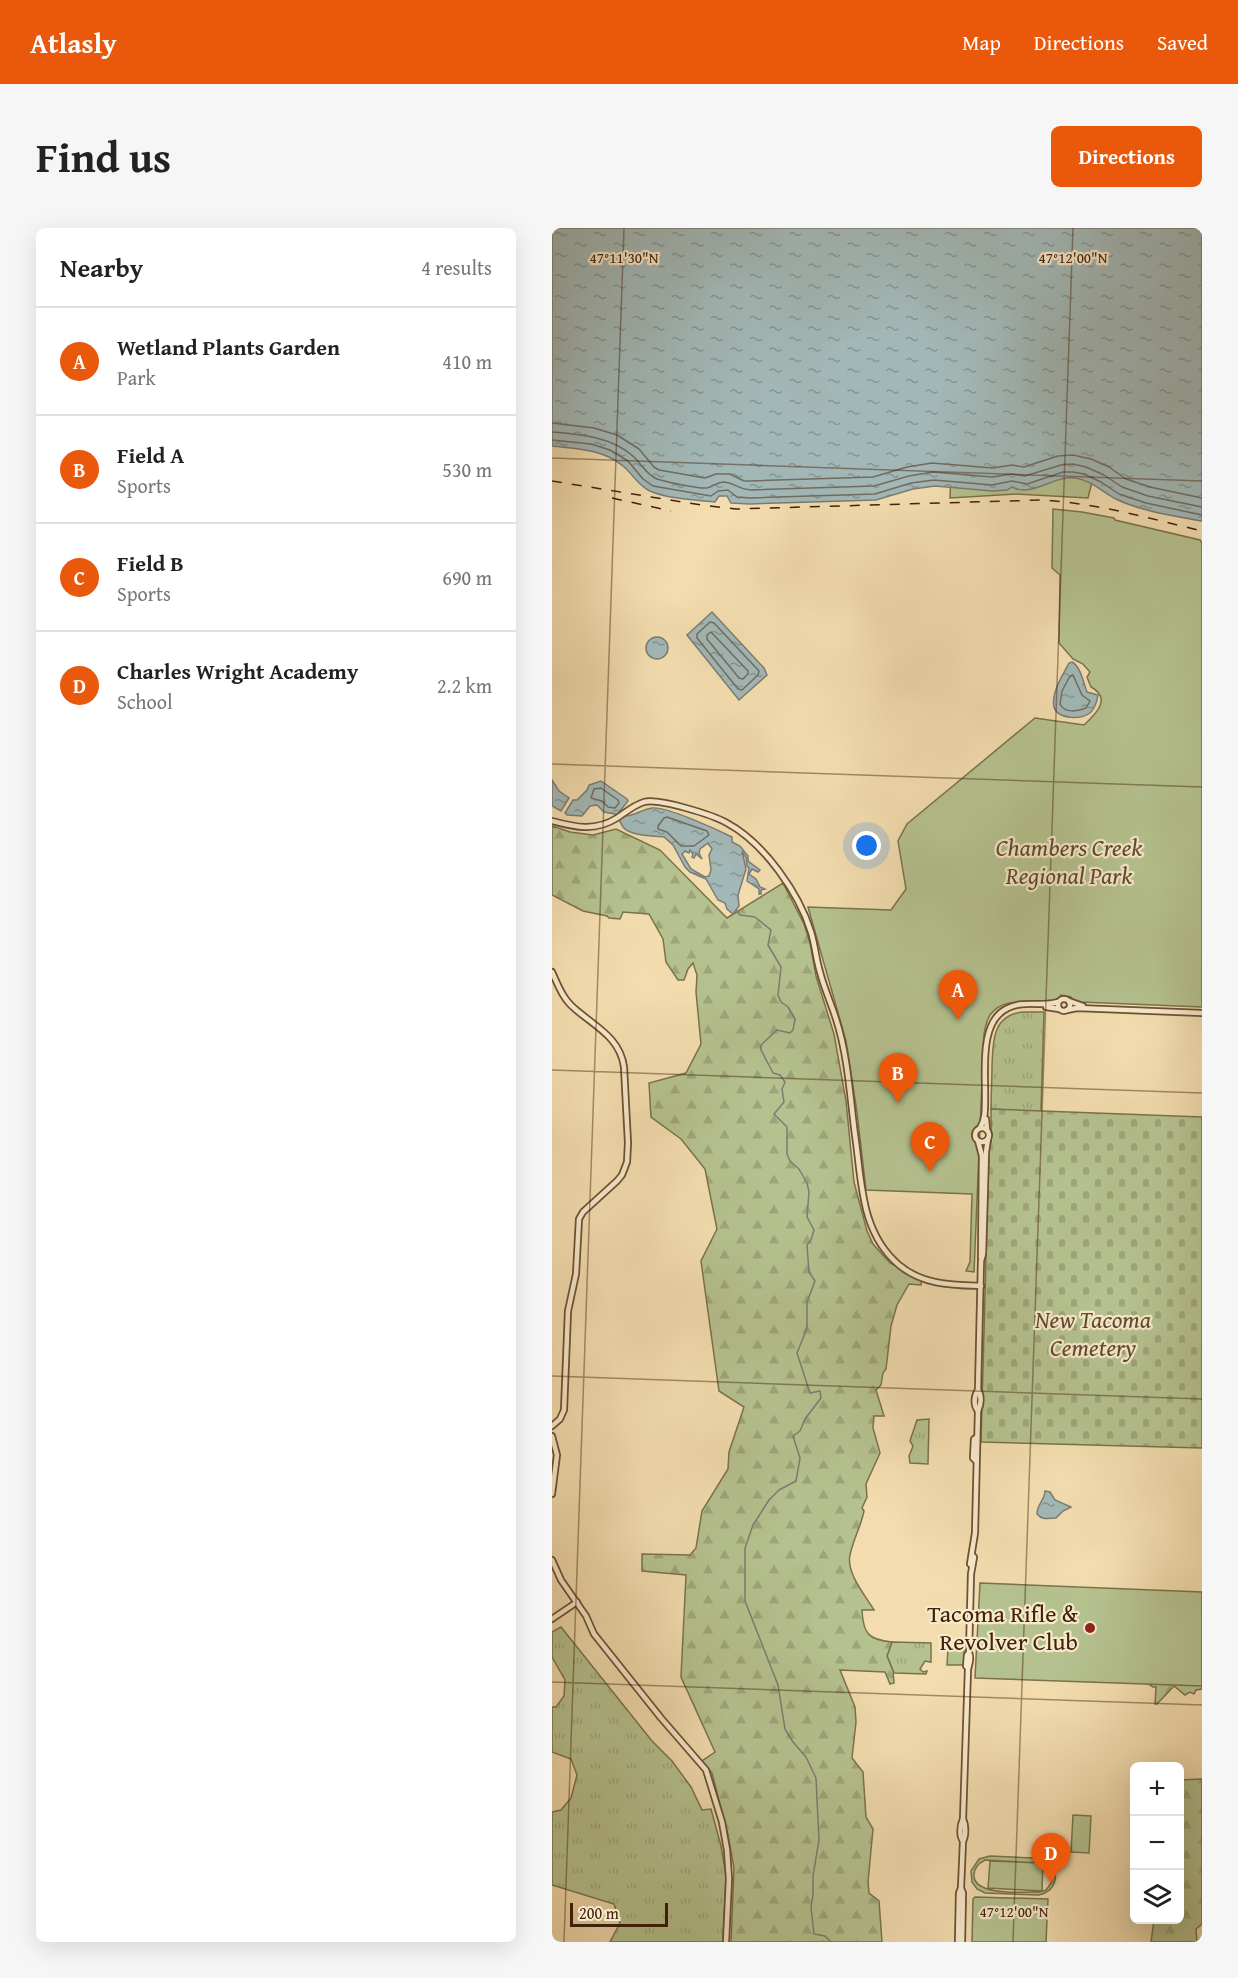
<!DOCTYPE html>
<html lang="en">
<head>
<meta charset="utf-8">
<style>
	:root { --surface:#fff; --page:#f6f6f6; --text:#222; --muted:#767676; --line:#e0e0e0; --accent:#ea580c }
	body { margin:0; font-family:"Gentium Book Plus",serif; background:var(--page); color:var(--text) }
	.controls { position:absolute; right:18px; bottom:18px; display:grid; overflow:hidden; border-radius:9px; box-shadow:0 6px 24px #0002 }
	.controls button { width:54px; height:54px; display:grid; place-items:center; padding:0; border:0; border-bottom:2px solid var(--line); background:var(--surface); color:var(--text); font:30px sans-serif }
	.scale { position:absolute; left:18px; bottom:15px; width:98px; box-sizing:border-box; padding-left:6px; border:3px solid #40210a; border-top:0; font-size:16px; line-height:21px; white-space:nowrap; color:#40210a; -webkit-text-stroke:4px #f7e9cb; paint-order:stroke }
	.you { position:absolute; left:315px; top:618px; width:21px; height:21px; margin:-15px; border:4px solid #fff; border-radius:50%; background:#1a73e8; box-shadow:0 0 0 9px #1a73e833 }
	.badge { display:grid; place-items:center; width:39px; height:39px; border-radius:50%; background:var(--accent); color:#fff; font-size:20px; font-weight:700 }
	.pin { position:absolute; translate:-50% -50px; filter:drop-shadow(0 2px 3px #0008) }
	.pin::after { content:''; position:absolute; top:32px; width:21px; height:18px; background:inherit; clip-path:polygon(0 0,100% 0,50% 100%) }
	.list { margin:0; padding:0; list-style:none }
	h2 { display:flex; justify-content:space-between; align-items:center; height:78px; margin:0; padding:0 24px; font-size:26px }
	h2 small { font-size:20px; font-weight:400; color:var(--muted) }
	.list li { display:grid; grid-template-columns:39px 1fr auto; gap:18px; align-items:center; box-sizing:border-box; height:108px; padding:0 24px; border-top:2px solid var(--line) }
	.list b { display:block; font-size:22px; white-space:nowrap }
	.list p { margin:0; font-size:20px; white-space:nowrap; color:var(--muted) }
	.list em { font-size:20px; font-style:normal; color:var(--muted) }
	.icon { flex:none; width:33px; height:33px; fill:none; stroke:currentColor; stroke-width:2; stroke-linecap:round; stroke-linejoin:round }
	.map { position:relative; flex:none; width:650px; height:1714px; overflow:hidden; border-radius:9px }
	header { display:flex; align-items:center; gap:36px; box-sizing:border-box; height:84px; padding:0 30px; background:var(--accent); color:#fff }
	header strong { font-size:28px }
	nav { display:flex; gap:33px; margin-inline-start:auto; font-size:21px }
	.intro { display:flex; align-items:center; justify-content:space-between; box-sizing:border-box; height:144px; padding:0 36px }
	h1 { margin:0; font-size:42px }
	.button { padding:15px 27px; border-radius:9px; background:var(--accent); color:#fff; font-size:21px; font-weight:700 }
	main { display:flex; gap:36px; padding:0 36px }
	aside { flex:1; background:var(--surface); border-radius:9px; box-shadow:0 6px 24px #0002 }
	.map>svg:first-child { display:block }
	.grass { fill:url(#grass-tufts); stroke:#7a724c; stroke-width:1.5 }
	.forest { fill:url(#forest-firs); stroke:#7a724c; stroke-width:1.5 }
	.cemetery { fill:url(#cemetery-stones); stroke:#7a724c; stroke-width:1.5 }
	.green { fill:#b5c28f; stroke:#7a724c; stroke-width:1.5; fill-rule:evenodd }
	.water { fill:url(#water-ripples); stroke:#7b7c72; stroke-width:1.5; fill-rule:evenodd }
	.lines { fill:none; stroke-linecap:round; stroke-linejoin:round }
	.shore { stroke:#716c60; stroke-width:1.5 }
	.stream { stroke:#7b7c72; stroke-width:1.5 }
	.tertiary-casing { stroke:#6d5033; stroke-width:8 }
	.tertiary { stroke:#f7e9cb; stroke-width:4.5 }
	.rail { stroke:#40210a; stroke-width:1.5; stroke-dasharray:10 10; stroke-linecap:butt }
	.ticks { fill:none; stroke:#40210a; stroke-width:1.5; stroke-opacity:0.45 }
	.poi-dot { fill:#8f2418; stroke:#f7e9cb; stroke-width:2 }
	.labels { text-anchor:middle; stroke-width:4.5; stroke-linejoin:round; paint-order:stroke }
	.park-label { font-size:24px; font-style:italic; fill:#5d492b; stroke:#f7e9cb }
	.poi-label { font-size:24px; fill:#40210a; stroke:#f7e9cb; text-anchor:end }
	.ticks-label { font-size:15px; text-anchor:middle; fill:#40210a; stroke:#f7e9cb; stroke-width:4.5; stroke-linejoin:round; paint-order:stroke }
</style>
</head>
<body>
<header>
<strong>Atlasly</strong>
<nav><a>Map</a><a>Directions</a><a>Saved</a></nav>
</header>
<div class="intro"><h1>Find us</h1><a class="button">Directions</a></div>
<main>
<aside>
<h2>Nearby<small>4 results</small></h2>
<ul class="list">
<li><span class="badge">A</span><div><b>Wetland Plants Garden</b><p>Park</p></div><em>410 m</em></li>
<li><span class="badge">B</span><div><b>Field A</b><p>Sports</p></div><em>530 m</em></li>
<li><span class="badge">C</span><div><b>Field B</b><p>Sports</p></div><em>690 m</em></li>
<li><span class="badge">D</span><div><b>Charles Wright Academy</b><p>School</p></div><em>2.2 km</em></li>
</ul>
</aside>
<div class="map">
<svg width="650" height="1714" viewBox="0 0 650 1714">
	<defs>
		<pattern id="grass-tufts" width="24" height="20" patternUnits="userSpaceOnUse" patternTransform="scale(1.5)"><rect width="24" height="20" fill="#b5c28f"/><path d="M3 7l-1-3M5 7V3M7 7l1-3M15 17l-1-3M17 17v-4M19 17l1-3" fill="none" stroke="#9da67a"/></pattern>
		<pattern id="forest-firs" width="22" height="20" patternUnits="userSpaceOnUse" patternTransform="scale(1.5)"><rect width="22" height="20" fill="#b5c28f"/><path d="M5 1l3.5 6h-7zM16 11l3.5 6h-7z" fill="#9da67a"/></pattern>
		<pattern id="cemetery-stones" width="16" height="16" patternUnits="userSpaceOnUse" patternTransform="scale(1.5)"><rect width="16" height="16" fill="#b5c28f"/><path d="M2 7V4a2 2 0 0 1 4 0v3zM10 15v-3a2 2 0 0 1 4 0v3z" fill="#9da67a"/></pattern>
		<pattern id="water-ripples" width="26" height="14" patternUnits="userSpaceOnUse" patternTransform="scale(1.5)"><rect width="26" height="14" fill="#a2b8b7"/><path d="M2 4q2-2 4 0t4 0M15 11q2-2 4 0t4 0" fill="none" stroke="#859593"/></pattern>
	</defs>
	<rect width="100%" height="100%" fill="#f3ddaf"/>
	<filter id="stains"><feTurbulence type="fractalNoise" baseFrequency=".00333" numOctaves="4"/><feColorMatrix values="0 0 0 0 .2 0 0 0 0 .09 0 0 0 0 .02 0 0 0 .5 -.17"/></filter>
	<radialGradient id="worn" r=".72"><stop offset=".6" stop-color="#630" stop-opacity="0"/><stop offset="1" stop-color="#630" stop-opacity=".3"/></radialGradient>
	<!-- grass -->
	<g class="grass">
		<path d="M471 784H492L489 884 439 881C439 867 440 853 440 838 441 814 440 787 471 784Z"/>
		<path d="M377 1191 376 1236 358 1235 357 1228 361 1218 358 1213 365 1192Z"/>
		<path d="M9 1399 100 1513 120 1533 139 1559 150 1582 159 1581 169 1618 174 1647 171 1714H58L68 1695 62 1676 0 1657V1584L9 1582 19 1570 25 1547 19 1531 0 1524V1479H4L12 1468 13 1452 0 1429V1404Z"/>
		<path d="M340 1414 379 1415V1434L373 1433 368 1441 371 1444 375 1443 374 1446 342 1445 335 1428Z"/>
		<path d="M396 1420H411L412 1423V1437H395Z"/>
	</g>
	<!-- forest -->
	<g class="forest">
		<path d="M0 598 18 604 41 607 64 601 108 622 175 690 231 655 252 696 258 715 264 748 282 806 294 873 302 954 315 1003 321 1016 338 1035 370 1052 369 1057 357 1056 345 1077 339 1098 334 1141 331 1145 329 1157 324 1162 332 1188H322L321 1200 328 1225 314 1256 315 1269 310 1280 312 1283C309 1298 301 1312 298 1327 294 1345 313 1367 322 1382H310C311 1405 316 1412 340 1414L335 1428 341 1443 342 1455 338 1456 333 1444 288 1442 303 1479 304 1494 300 1530 311 1544 314 1589 321 1601 316 1654 317 1665 327 1673 330 1714H179L182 1640 176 1607 160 1545 150 1533 163 1524 129 1449 134 1347 90 1343V1326L138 1327 144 1320 150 1283 176 1241 177 1224 192 1179 167 1163 149 1033 165 1001 153 941 129 911 99 889 97 855 134 845 149 816 144 764 145 747 141 735 136 741 132 752H126L114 734 111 711 97 686 71 684 68 691 57 690 55 688 31 683 0 667Z"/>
		<path d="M650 1446V1461L644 1462 642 1466 638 1464 633 1467 622 1458 605 1476H603L604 1459H601L593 1454Z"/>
		<path d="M650 1551V1696L644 1701 645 1714H599L602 1692H628V1552Z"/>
	</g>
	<!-- cemetery -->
	<path class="cemetery" d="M439 881 650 889V1220L429 1214 437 921 439 913Z"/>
	<!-- green -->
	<g class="green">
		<path d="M544 238 536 270 464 266 398 270 399 241Z"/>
		<path d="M501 281 530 284 562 290 563 292 648 312 650 315V779L528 774 521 772 519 769 509 767C494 786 457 761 438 787 435 792 433 800 432 806L422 1044 414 1043 418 1034 420 966 314 962 305 884 294 813 256 679 339 682 354 661 346 613 355 596 483 490 532 497C544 486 560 470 539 459L535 449 538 444 531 436 521 431 507 415 508 347 500 340Z"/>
		<path d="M428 1355 650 1364V1458L423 1450Z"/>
		<path d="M521 1587 539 1588 537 1625 519 1624Z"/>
		<path d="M438 1628 501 1631V1634L497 1635C508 1647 504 1663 487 1667L433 1665 425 1661 420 1654 419 1643 427 1631ZM433 1632 490 1635 438 1633 436 1660 490 1663 491 1635 499 1643 500 1654 494 1662 487 1664C471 1664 421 1668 422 1647 422 1639 427 1635 433 1632Z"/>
		<path d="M423 1669 496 1671 494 1714H420L421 1671Z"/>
	</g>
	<!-- water -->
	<g class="water">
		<path d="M0 0H650V293C623 288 588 283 564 271 550 264 539 252 523 250 502 247 479 270 460 259L455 262 440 263 383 258 361 261 324 272 198 276 179 275 175 268H167L163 274C144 272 116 271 98 263 86 258 81 246 71 238 51 221 25 221 0 218Z"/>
		<path d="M160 384 212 440 215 447 187 472 135 407Z"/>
		<circle cx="105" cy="420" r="11"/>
		<path d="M520 434C529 439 531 454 535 464L546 467C545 473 543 480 539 484 531 492 506 492 502 479 499 464 511 447 517 435Z"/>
		<path d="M0 552 7 563 17 570 9 583 0 578Z"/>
		<path d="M49 553 75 571 76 573 68 583 73 588C82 588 91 581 100 580 114 578 166 602 180 609V614L188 618 196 628V633L208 642 206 644 200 641 197 646 204 651 208 659 213 661 209 662V666H207V661L195 653 197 640 195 638 194 630 190 623 194 641 186 667 187 678 181 686 175 681 173 675 166 672 154 651 138 644 133 639 121 617 112 609C101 608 78 608 71 599 68 594 67 590 63 586L52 584 45 577 38 578 30 588 15 587 13 585 21 572H25L35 562 37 557ZM156 615 160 621 157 627 159 642 157 648 153 649 139 641 130 626 133 623 137 625 138 622 141 626 140 629 142 630 144 626 150 631 147 625 148 621Z"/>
		<path d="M493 1263 498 1264 503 1272 519 1279 511 1283 504 1290C496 1290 491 1293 485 1286 485 1276 493 1272 493 1263Z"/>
	</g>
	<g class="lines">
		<!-- shore -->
		<g class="shore">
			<path d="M0 195 42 200 65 207 87 221 102 239 107 242 153 250 164 246H178L192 253H198L321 249 355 239 380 235 441 240 460 237 472 239 506 228 521 227 539 231 557 239 574 251 598 259 650 270"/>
			<path d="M0 204C28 206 61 209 82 229 90 237 95 247 105 251 114 254 147 261 155 260 161 259 165 254 172 254 184 255 185 261 198 262L322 258 357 248 381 244 440 249 460 246 473 248 509 237 521 236 534 239 552 247 570 259 596 268 650 279"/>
			<path d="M0 212 39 216 58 222 76 233 91 251 101 258 159 268 166 263 176 262 185 269 198 270 323 266 359 255 382 252 440 257 460 253 475 256 511 244H521L532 246 549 254 567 266 594 275 650 287"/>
			<path d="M158 394 162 395 207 443 206 447 190 462 186 461 145 410V406Z"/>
			<path d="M159 404 196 443V446L191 451 187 450 155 411V407Z"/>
			<path d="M521 447 530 467 538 473 534 480C525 483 513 486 508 476L510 463 518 448Z"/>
			<path d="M49 560 66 572 67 575 63 580 56 579 50 573 39 570 42 561Z"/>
			<path d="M112 590 115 589 155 603 157 607 142 618H129L115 604 106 601V598Z"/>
		</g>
		<!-- stream -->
		<path class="stream" d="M184 682 188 687 203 689 219 702 216 717 229 739 226 767 229 774 236 779 243 791 241 802 238 805 225 802 209 817V822L221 845 228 847 233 854 230 861 232 874 222 886 235 899V926L238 933 247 941 255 955 257 964 255 989 262 1002 259 1012 255 1017 257 1044 263 1053 255 1074V1100L245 1125 258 1165 268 1163 269 1170 253 1191 248 1203 241 1208 248 1230 244 1253 227 1262 217 1272 201 1297 193 1320V1373L226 1457 233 1501 241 1514 254 1529 264 1550 267 1612 261 1648V1667L259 1679 262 1706 273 1708 279 1714"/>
		<!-- tertiary casing -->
		<g class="tertiary-casing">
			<g id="tertiary">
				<path d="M0 593C23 599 43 604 65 590 74 584 82 577 92 574 107 570 161 587 175 595 212 615 247 665 259 704 263 717 264 731 268 744 272 760 279 775 284 791 296 828 298 869 303 907 310 953 308 1004 347 1037 371 1057 400 1057 429 1058"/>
				<path d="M0 744C6 757 11 771 22 780 42 798 68 809 72 839L76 915 75 934 70 947 65 953 31 984 27 991 24 1046 16 1083 12 1182 8 1191 0 1198"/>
				<circle cx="512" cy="777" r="6"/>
				<path d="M517 773 531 778"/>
				<path d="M494 779 507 781"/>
				<path d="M515 782 525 780 650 785"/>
				<path d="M434 891 435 902"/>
				<circle cx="430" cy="907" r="7"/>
				<path d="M428 900C433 892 433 883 433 873 434 846 426 793 456 780 472 772 490 779 506 774"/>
				<path d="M426 913 430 928 429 1030"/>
				<path d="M426 1183C421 1177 422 1168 426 1162"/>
				<path d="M0 1208 5 1227 0 1266"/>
				<path d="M424 1233 421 1230 422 1211 425 1209"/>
				<path d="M0 1332 9 1352 34 1388 42 1406 109 1490 154 1542 170 1594 175 1622 177 1651 174 1714"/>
				<path d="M420 1338 418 1336 423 1305 426 1183C429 1177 430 1168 426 1162L429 1033 431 1026 434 924 436 911"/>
				<path d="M0 1391 25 1374"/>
				<path d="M416 1440 414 1438 415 1427 417 1425"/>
				<path d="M411 1613C407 1608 408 1597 411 1591L416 1441C417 1437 420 1430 417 1425L419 1346 422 1329 420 1327"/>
				<path d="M409 1660 411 1665 410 1714"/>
				<path d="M406 1714 407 1665 409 1660 411 1613C414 1608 414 1597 411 1591"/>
			</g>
		</g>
		<!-- tertiary -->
		<use href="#tertiary" class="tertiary"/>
		<!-- rail -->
		<g class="rail">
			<path d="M0 253 149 277 184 281 489 272C544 275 596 290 650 303"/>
			<path d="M60 270 119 283"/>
		</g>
	</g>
	<!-- ticks -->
	<path class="ticks" d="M0 230 650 253M0 536 650 559M0 842 650 865M0 1148 650 1171M0 1454 650 1477M12 1714 72 0M461 1714 521 0"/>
	<!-- markers -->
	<circle class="poi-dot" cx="538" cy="1400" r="6"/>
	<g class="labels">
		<!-- park labels -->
		<g class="park-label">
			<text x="517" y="628">Chambers Creek<tspan x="517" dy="28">Regional Park</tspan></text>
			<text x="541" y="1100">New Tacoma<tspan x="541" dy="28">Cemetery</tspan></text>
		</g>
		<!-- poi labels -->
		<g class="poi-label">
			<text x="526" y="1394">Tacoma Rifle &amp;<tspan x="526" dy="28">Revolver Club</tspan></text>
		</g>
	</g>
	<g class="ticks-label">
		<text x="72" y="35">47°11'30"N</text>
		<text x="521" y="35">47°12'00"N</text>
		<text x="462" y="1689">47°12'00"N</text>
	</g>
	<rect width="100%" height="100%" filter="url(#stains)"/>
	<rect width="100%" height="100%" fill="url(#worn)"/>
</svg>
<div class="controls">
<button>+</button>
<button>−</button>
<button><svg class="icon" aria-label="layers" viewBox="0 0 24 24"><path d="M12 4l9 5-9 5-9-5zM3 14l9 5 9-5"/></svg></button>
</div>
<div class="scale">200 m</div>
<div class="you"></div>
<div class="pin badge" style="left:406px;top:792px">A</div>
<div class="pin badge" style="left:346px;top:875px">B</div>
<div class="pin badge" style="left:378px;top:944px">C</div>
<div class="pin badge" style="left:499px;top:1655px">D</div>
</div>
</main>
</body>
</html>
